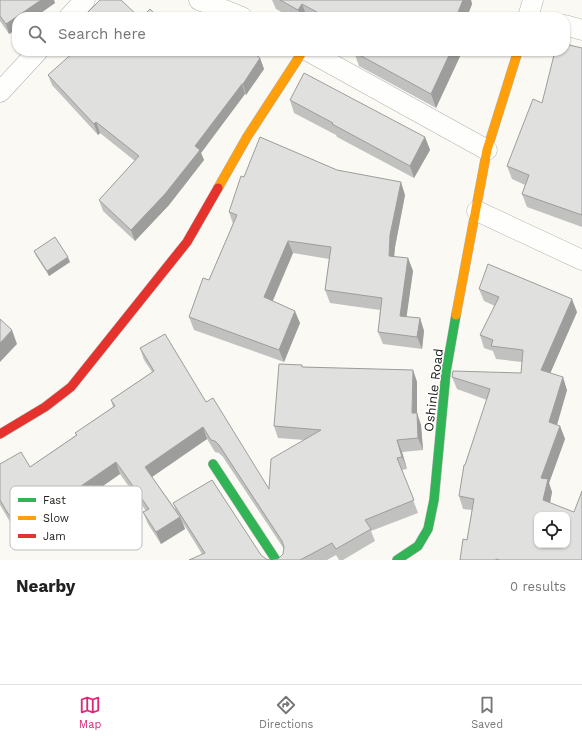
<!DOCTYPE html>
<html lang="en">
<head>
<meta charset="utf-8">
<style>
	:root { --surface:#fff; --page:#f6f6f6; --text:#222; --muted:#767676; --line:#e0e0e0; --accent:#db2777 }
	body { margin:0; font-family:"Work Sans",sans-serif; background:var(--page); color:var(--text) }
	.controls { position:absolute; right:12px; bottom:12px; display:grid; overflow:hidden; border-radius:8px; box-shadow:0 1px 3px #0004 }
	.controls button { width:36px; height:36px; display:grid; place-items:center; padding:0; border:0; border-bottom:1px solid var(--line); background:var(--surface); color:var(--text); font:20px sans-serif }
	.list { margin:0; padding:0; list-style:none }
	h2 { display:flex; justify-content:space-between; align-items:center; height:52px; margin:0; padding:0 16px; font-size:17px }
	h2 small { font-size:13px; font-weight:400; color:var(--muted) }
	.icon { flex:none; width:22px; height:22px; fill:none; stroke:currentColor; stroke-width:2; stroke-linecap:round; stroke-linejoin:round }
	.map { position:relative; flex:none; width:582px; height:560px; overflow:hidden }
	.search { position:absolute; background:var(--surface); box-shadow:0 1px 3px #0004; left:12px; right:12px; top:12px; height:44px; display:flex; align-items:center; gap:10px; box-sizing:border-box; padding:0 14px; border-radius:16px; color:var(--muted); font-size:15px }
	.sheet { height:124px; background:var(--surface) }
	nav { display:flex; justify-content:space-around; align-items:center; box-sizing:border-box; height:56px; border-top:1px solid var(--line); background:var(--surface); font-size:11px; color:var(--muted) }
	nav a { display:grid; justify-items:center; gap:2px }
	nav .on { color:var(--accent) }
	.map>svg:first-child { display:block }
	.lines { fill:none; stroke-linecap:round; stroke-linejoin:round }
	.street-casing { stroke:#b4b3af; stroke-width:21 }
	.fast-casing { stroke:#b4b3af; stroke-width:10 }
	.slow-casing { stroke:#b4b3af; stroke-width:10 }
	.jam-casing { stroke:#b4b3af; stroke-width:10 }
	.street { stroke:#fefefd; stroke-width:20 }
	.fast { stroke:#30b455; stroke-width:9 }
	.slow { stroke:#ff9f0a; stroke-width:9 }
	.jam { stroke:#e5322d; stroke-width:9 }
	.wall { fill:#c1c1c0 }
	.shaded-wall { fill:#9d9d9c }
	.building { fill:#e0e0df; stroke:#9d9d9c; fill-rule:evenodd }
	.labels { text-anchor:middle; stroke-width:3; stroke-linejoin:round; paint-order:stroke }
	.street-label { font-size:13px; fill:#22211e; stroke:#fff }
	.key { fill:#fff; stroke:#bdbcbc; stroke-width:1 }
	.key-label { font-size:11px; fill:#22211e }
</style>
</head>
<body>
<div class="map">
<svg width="582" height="560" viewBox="0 0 582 560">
	<rect width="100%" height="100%" fill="#faf9f3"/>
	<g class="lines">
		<!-- street casing -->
		<g class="street-casing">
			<g id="street">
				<path d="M199 0 242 17"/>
				<path d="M69 17 85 0"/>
				<path d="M528 17 533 0"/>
				<path d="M565 25 582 30"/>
				<path d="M308 51 487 150"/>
				<path d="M0 92 38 51"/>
				<path d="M477 211 582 260"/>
			</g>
		</g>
		<!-- fast casing -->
		<g class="fast-casing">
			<g id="fast">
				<path d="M213 464 276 560"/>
				<path d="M397 560 418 546 428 529 434 500 446 372 456 315"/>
			</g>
		</g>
		<!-- slow casing -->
		<g class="slow-casing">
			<g id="slow">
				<path d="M218 188 247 137 303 51"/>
				<path d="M456 315 487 150 518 51"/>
			</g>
		</g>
		<!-- jam casing -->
		<g class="jam-casing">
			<path id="jam" d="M0 434 45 407 71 387 187 242 218 188"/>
		</g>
		<!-- street -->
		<use href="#street" class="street"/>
		<!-- fast -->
		<use href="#fast" class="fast"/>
		<!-- slow -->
		<use href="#slow" class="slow"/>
		<!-- jam -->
		<use href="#jam" class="jam"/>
	</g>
	<!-- wall -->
	<g class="wall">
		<path d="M0 0H54L55 3 35 17H17V29L9 34 0 21Z"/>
		<path d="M272 0H471L472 4 467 17H290L276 9Z"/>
		<path d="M582 48V227L527 207 522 194 525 185 512 179 507 166 542 103Z"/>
		<path d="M355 51H462V52L436 108 359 66 354 52Z"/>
		<path d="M193 53 260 58 264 69 246 95 245 94 201 153 204 160 169 205 135 241 103 211 99 200 135 161 100 133 98 135 52 85 48 75Z"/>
		<path d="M290 100 425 137 430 150 414 178 337 137 336 135 294 113Z"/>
		<path d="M337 170 405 195 395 247 394 257 408 258 413 271 406 317 420 318 424 331 422 349 383 344 378 332 380 310 330 303 325 290 329 259 293 253 272 301 300 323 284 362 194 330 189 317 209 280 233 224 229 212 244 177Z"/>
		<path d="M34 251 70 262 49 276 36 256Z"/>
		<path d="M479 289 577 312 550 373 567 390 557 425 560 426 565 439 549 483 552 492 550 503 582 560H460L467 540 472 510 463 509 459 496 465 465 487 400 457 389 452 377 521 373 522 362 496 359 493 351 484 348 480 335 495 306 484 301Z"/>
		<path d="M140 348 206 402 269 489 304 440 278 438 274 426 303 367 413 370 417 382V413L421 425 423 450 402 452 407 469 402 470 418 513 371 531 375 541 343 560H339L336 555 327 560H273L278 559 283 554 284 549 223 457 219 453 215 452 207 439 152 477 176 510 173 503 261 555 202 554 183 523 185 529 161 544 148 524 143 512 146 511 120 474 70 509 64 502 16 532 0 505V464L30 467 76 435 75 433 113 407 111 400 152 372 144 360Z"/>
	</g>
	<!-- shaded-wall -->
	<g class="shaded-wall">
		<path d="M41 0H54L55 3 35 17H17V29L9 34 6 24Z"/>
		<path d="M463 0H471L472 4 467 17H456Z"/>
		<path d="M302 4 307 17H301L298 10Z"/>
		<path d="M451 51H462V52L436 108 431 94Z"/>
		<path d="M260 58 264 69 246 95 243 84Z"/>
		<path d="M242 84 245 94 201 153 204 160 169 205 135 241 131 230Z"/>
		<path d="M96 122 100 133 98 135 94 124Z"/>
		<path d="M425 137 430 150 414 178 410 166Z"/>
		<path d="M401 182 405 195 395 247 393 269 389 256 390 235Z"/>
		<path d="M288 241 293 253 269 310 264 297Z"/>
		<path d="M68 257 70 262 49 276 47 271Z"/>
		<path d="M408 258 413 271 405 328 400 316Z"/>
		<path d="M572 299 577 312 546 383 541 370Z"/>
		<path d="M295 311 300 323 284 362 279 350Z"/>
		<path d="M420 318 424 331 422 349 417 337Z"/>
		<path d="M12 330 17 344 0 362V343Z"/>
		<path d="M413 370 417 382V413L421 425 423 450 418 438 412 413Z"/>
		<path d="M563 377 567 390 554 435 549 422Z"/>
		<path d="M560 426 565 439 549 483 552 492 548 513 543 500 541 478Z"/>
		<path d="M203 427 207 439 149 479 145 467Z"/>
		<path d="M397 440 402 452 407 469 402 457Z"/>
		<path d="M116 462 120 474 70 509 65 497Z"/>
		<path d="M180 517 185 529 161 544 156 532Z"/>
	</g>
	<!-- building -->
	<g class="building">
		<path d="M0 0H41L6 24 0 16Z"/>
		<path d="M100 0H121L139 17H83Z"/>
		<path d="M280 0H463L456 17H326L302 4 298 10Z"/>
		<path d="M150 9 158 17H142Z"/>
		<path d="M565 44 582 48V215L522 194 529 175 507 166 533 99 542 103 555 51H565Z"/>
		<path d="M75 51H191L193 53 195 51H250L260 58 243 84H242L195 146 200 150 165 194 131 230 99 200 139 156 96 122 94 124 48 75Z"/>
		<path d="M355 51H451L431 94 354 52Z"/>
		<path d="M304 73 425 137 410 166 332 124 333 123 290 100Z"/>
		<path d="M260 137 337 170 401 182 390 235 389 256 408 258 400 316 420 318 417 337 378 332 382 298 325 290 331 247 288 241 264 297 295 311 279 350 189 317 203 278 209 280 237 215 229 212 241 176 244 177Z"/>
		<path d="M55 237 68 257 47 271 34 251Z"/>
		<path d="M488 264 572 299 541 370 563 377 549 422 560 426 541 478 548 479 543 500 574 512 582 491V560H500L496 559V560H460L463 539 467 540 474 499 459 496 464 465H465L490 389 452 377 453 371 521 373 523 350 491 346 493 340 480 335 499 297 479 289ZM537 515H567V545H537Z"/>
		<path d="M0 319 12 330 0 343Z"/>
		<path d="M165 334 206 402 213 398 269 489 271 459 321 430 274 426 279 364 302 365V367L413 370 412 413H417L418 438 397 440 402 457 397 458 414 500 365 520 371 529 336 549 332 543 300 560H273L278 559 283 554 284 547 282 541 219 445 215 441 211 440 203 427 145 467 180 517 156 532 143 512 149 509 116 462 65 497 60 490 12 520 0 500V464L21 452 30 467 77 435 75 433 115 406 111 400 154 371 140 348Z"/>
		<path d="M212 480 261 555 266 559 270 560H189L205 553 173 503Z"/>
	</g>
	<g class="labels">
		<!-- street labels -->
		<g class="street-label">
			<text transform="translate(433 390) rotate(-83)" y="5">Oshinle Road</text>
		</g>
	</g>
	<!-- legend -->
	<rect x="10" y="486" width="132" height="64" rx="6" class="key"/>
	<rect x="18" y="498" width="18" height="4" fill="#30b455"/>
	<rect x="18" y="516" width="18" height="4" fill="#ff9f0a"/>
	<rect x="18" y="534" width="18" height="4" fill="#e5322d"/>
	<g class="key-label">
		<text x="43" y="504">Fast</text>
		<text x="43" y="522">Slow</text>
		<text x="43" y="540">Jam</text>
	</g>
</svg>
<div class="controls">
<button><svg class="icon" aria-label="locate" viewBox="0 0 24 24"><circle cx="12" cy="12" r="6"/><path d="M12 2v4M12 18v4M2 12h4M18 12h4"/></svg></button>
</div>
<div class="search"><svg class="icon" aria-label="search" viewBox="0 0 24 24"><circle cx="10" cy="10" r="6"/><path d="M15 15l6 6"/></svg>Search here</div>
</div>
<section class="sheet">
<h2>Nearby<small>0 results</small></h2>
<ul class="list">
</ul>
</section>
<nav>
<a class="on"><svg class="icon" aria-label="map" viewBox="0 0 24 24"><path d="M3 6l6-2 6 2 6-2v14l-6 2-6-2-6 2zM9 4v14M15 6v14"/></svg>Map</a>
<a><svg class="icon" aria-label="directions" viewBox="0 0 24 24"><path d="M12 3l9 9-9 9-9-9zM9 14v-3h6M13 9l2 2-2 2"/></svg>Directions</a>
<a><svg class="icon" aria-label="saved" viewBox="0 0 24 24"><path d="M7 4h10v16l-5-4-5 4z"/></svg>Saved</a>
</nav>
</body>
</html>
